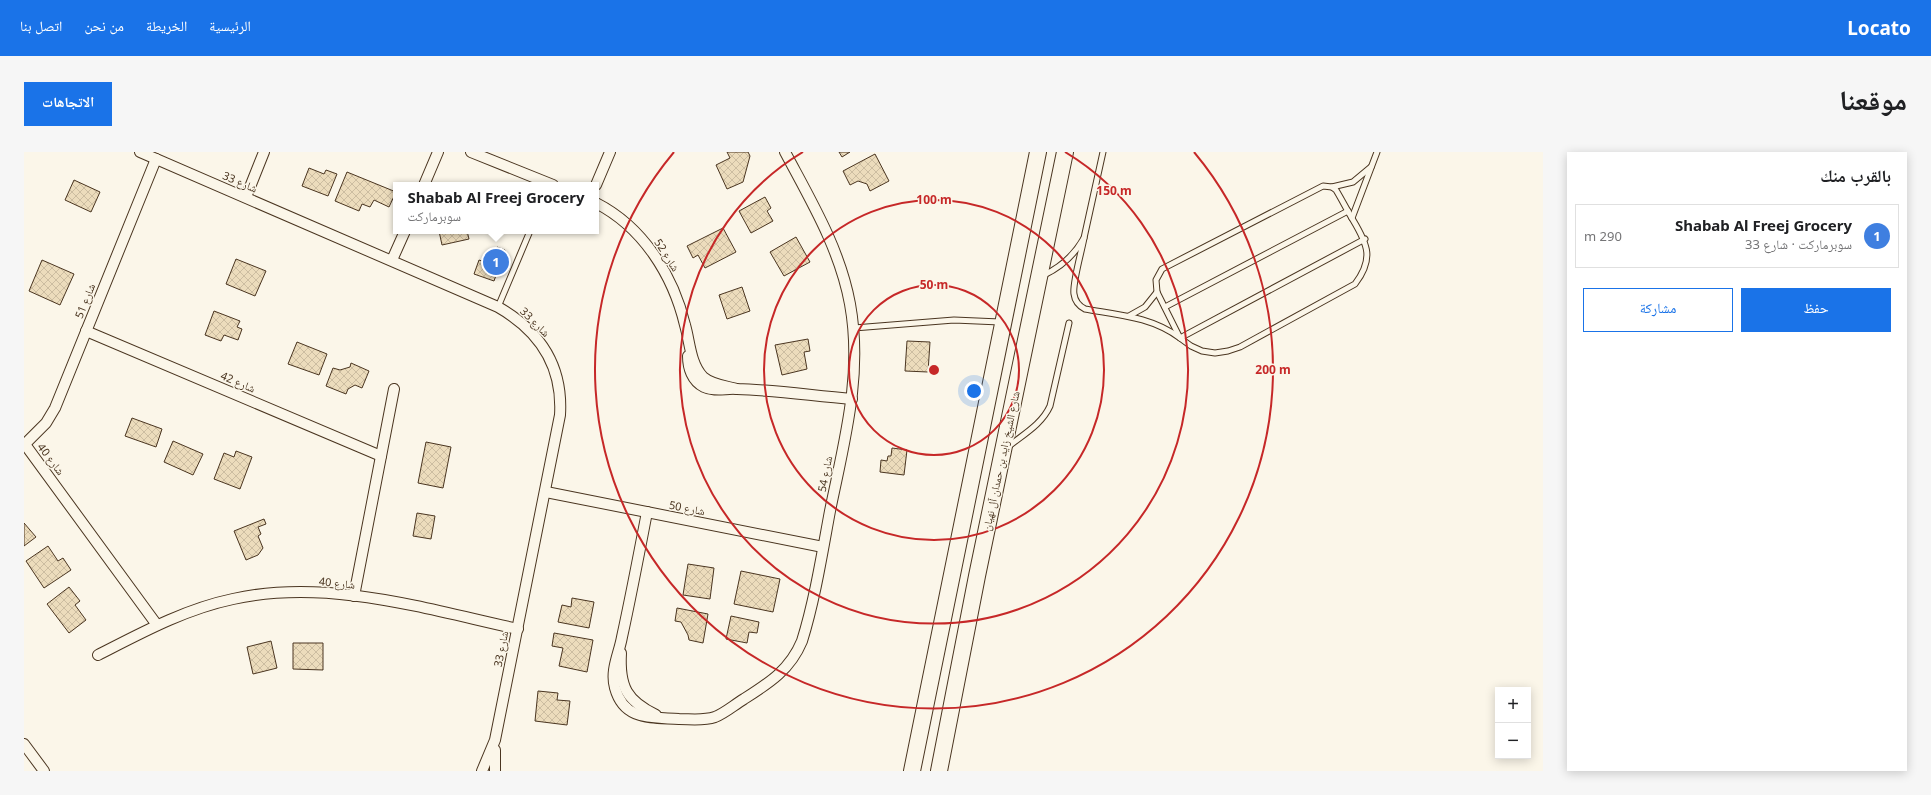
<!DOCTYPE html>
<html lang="ar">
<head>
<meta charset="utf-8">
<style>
	:root { --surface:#fff; --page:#f6f6f6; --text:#202124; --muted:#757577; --line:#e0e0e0; --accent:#1a73e8 }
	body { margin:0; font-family:"Noto Sans","Noto Naskh Arabic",sans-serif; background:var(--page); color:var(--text); direction:rtl }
	.controls { position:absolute; right:12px; bottom:12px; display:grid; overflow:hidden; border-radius:0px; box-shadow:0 2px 10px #0003 }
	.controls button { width:36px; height:36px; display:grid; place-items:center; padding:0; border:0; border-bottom:1px solid var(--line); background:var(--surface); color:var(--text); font:20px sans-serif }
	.you { position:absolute; left:950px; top:239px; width:14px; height:14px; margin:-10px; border:3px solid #fff; border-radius:50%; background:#1a73e8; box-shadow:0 0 0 6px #1a73e833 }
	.badge { display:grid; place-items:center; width:26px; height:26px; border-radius:50%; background:var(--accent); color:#fff; font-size:13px; font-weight:700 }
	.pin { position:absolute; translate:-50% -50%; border:2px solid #fff; box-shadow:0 1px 4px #0006 }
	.popup { position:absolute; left:369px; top:30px; width:206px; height:52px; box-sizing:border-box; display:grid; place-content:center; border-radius:0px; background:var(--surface); filter:drop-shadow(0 1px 3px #0005); font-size:13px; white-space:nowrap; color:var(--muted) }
	.popup b { font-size:15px; color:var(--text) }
	.popup::after { content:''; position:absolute; left:50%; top:100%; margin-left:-8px; border:8px solid transparent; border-top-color:var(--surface) }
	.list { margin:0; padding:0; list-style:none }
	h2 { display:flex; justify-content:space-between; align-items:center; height:52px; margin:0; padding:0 16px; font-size:17px }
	h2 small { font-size:13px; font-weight:400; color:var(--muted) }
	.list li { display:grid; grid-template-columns:26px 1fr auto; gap:12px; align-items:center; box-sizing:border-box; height:64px; margin:0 8px 8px; padding:0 8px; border:1px solid var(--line); border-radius:0px }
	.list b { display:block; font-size:15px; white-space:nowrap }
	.list p { margin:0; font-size:13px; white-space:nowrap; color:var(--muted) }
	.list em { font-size:13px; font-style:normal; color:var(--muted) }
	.actions { display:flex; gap:8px; padding:12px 16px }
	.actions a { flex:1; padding:9px 0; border:1px solid var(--accent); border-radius:0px; text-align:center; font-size:14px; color:var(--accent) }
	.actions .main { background:var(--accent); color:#fff }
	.map { position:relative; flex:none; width:1519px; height:619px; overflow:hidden; direction:ltr; border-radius:0px }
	header { display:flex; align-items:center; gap:24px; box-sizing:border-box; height:56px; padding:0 20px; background:var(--accent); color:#fff }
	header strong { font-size:19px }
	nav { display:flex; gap:22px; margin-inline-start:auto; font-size:14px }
	.intro { display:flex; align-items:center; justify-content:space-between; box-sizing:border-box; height:96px; padding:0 24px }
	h1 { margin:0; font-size:28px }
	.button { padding:10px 18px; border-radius:0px; background:var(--accent); color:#fff; font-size:14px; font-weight:700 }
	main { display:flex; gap:24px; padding:0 24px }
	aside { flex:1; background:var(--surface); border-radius:0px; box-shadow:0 2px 10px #0003 }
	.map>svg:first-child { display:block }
	.building { fill:url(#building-cross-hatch); stroke:#4a3520 }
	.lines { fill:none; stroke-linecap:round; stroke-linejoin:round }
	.service-casing { stroke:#4a3520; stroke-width:7 }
	.minor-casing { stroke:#4a3520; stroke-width:12 }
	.primary-casing { stroke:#4a3520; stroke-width:18 }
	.service { stroke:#fbf6e9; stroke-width:5 }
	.minor { stroke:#fbf6e9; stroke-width:10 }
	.primary { stroke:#fbf6e9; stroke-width:16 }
	.ring { fill:none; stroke:#c62828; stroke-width:2 }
	.labels { text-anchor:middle; stroke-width:3; stroke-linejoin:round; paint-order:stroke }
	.street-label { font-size:11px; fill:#4a3520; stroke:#fbf6e9 }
	.centre { fill:#c62828; stroke:#fbf6e9; stroke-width:2 }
	.ring-label { font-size:12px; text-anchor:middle; font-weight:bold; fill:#c62828; stroke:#fbf6e9; stroke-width:3; stroke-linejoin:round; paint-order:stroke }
</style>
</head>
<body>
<header>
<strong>Locato</strong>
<nav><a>الرئيسية</a><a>الخريطة</a><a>من نحن</a><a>اتصل بنا</a></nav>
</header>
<div class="intro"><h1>موقعنا</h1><a class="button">الاتجاهات</a></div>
<main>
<aside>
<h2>بالقرب منك<small></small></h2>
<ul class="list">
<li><span class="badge" style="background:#3f7fe0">1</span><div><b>Shabab Al Freej Grocery</b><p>سوبرماركت · شارع 33</p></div><em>290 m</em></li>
</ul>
<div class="actions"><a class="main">حفظ</a><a>مشاركة</a></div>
</aside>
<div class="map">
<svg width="1519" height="619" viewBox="0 0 1519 619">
	<defs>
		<pattern id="building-cross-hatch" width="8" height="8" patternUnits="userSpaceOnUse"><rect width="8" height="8" fill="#ecdcbc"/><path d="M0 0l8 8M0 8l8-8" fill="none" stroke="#ccbda1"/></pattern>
	</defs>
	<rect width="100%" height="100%" fill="#fbf6e9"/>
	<!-- building -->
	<g class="building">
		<path d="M703 0H724L726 4 719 30 703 37 692 13 706 6Z"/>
		<path d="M815 0H826L818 5Z"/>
		<path d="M851 2 865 29 846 39 843 32 834 29 826 33 819 19Z"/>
		<path d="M285 16 300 22 302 18 313 22 304 44 278 34Z"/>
		<path d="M323 20 372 40 365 55 350 48 346 55 338 52 335 59 311 49Z"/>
		<path d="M50 28 76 40 67 60 41 48Z"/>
		<path d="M741 45 747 56 743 59 749 69 727 81 715 59Z"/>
		<path d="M699 76 712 100 681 116 674 103 669 106 663 94Z"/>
		<path d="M415 79H443L445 87 418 93Z"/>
		<path d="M772 85 786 110 760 124 746 100Z"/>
		<path d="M473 95 481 98 470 129 450 122 455 108 466 112Z"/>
		<path d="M212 107 242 119 231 144 202 132Z"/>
		<path d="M18 108 50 122 36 153 5 139Z"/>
		<path d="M718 135 726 159 703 167 695 143Z"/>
		<path d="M190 159 216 169 213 175 218 177 214 188 200 183 197 189 181 183Z"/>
		<path d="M784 187 786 199 780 200 783 217 758 223 751 193Z"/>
		<path d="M883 189 906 190 904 220 881 219Z"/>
		<path d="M273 190 303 202 295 223 264 212Z"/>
		<path d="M327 211 345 219 338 236 331 233 324 237 322 242 302 234 309 216 316 218 326 215Z"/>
		<path d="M108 266 138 277 132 295 101 284Z"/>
		<path d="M149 289 179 302 169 323 140 310Z"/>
		<path d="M402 290 427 295 419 336 394 331Z"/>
		<path d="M868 296 883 298 880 323 856 320 857 308 863 309 864 304H867Z"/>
		<path d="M212 299 228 305 216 337 190 327 200 301 210 305Z"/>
		<path d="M393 361 411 364 407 387 389 384Z"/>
		<path d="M240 367 242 372 234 375 237 382 234 384 239 396 234 403 222 408 210 379Z"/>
		<path d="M0 371 12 385 0 394Z"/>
		<path d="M24 394 34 409 39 406 47 418 20 436 2 409Z"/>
		<path d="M664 412 690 416 686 447 659 443Z"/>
		<path d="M717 419 756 427 749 460 710 452Z"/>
		<path d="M45 435 56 449 51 453 62 468 45 481 23 452Z"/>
		<path d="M548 446 570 450 565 476 534 470 538 453 547 455Z"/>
		<path d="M653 456 684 462 679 491 665 488 664 483 657 470 651 469Z"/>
		<path d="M707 464 735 470 733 481 725 480 723 491 702 487Z"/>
		<path d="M530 481 569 488 563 520 535 514 539 496 528 494Z"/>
		<path d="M247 489 253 516 229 522 223 495Z"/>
		<path d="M269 491H299V518L269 517Z"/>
		<path d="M514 539 534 541 533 548 546 549 543 573 511 569Z"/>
	</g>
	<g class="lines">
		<!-- service casing -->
		<g class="service-casing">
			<g id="service">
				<path d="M1299 34 1308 35 1312 38C1318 48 1323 58 1329 68 1344 93 1350 107 1331 132L1216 195 1204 199 1191 201 1178 199 1167 194 1156 186 1133 140 1132 128 1138 117Z"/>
				<path d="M1308 35 1329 30 1347 15"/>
				<path d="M1328 66 1353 0"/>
				<path d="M1060 86C1058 98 1048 132 1050 142 1051 150 1055 154 1061 157 1095 163 1128 165 1156 186L1341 87"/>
				<path d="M1020 123C1037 115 1051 102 1060 86L1079 0"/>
				<path d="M474 155 506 79"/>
				<path d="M1141 155 1324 59"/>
				<path d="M1105 164 1121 155 1133 140"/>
				<path d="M830 176 930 168 976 170"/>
				<path d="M985 294C1000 282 1018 272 1026 254L1045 171"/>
			</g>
		</g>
		<!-- minor casing -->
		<g class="minor-casing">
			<g id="minor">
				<path d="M116 0 474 155C516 179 539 214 536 263L471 588 458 619"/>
				<path d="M447 0 529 33"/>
				<path d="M400 33 414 0"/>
				<path d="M572 33 586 0"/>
				<path d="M222 45 240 0"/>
				<path d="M572 51C619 75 649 123 661 173 666 190 666 211 679 225 688 233 702 234 713 237"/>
				<path d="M368 108 381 79"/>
				<path d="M62 179 357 304"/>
				<path d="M664 204C664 216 668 229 680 235 690 240 703 236 713 237 751 238 790 244 828 247"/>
				<path d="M0 291 133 473"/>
				<path d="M1 292 22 271 31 256 132 7"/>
				<path d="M522 340 799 395"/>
				<path d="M623 360C615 402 607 444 598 485 595 502 586 518 591 536 600 569 627 565 655 567 667 567 679 569 691 565 701 561 710 553 720 547 745 531 766 518 778 489 791 447 798 402 806 359 820 290 839 223 826 152 816 97 787 49 761 0"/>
				<path d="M330 444 370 237"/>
				<path d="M597 501C595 535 603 549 632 563"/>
				<path d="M74 503C117 481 161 457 209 447 303 426 402 457 494 477"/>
				<path d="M0 592 20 619"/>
				<path d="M471 619V598"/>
			</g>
		</g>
		<!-- primary casing -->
		<g class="primary-casing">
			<g id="primary">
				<path d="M888 619 1014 0"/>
				<path d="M915 619 953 424 1041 0"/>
			</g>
		</g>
		<!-- service -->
		<use href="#service" class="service"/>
		<!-- minor -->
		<use href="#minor" class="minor"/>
		<!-- primary -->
		<use href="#primary" class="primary"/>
	</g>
	<!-- distance rings -->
	<g class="ring">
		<circle cx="910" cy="218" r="85"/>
		<circle cx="910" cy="218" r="170"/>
		<path d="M1041 0A254 254 0 1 1 779 0"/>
		<path d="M1170 0A339 339 0 1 1 650 0"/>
	</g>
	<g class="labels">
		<!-- street labels -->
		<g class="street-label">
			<text transform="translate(216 30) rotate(23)" y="4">شارع 33</text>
			<text transform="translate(643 103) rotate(57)" y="4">شارع 52</text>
			<text transform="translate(61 149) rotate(-68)" y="4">شارع 51</text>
			<text transform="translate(511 170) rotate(45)" y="4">شارع 33</text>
			<text transform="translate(214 230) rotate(23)" y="4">شارع 42</text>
			<text transform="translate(27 307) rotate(53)" y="4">شارع 40</text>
			<text transform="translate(977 309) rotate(-78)" y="4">شارع الشيخ زايد بن حمدان آل نهيان</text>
			<text transform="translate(801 322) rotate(-79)" y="4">شارع 54</text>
			<text transform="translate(663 356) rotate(11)" y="4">شارع 50</text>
			<text transform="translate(313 431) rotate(6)" y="4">شارع 40</text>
			<text transform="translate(477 497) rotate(-79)" y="4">شارع 33</text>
		</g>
	</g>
	<circle cx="910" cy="218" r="6" class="centre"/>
	<g class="ring-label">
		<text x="1090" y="43">150 m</text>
		<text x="910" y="52">100 m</text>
		<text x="910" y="137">50 m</text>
		<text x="1249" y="222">200 m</text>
	</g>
</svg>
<div class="controls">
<button>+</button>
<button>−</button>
</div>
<div class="you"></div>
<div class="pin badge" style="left:472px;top:110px;background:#3f7fe0">1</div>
<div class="popup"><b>Shabab Al Freej Grocery</b>سوبرماركت</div>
</div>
</main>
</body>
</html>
